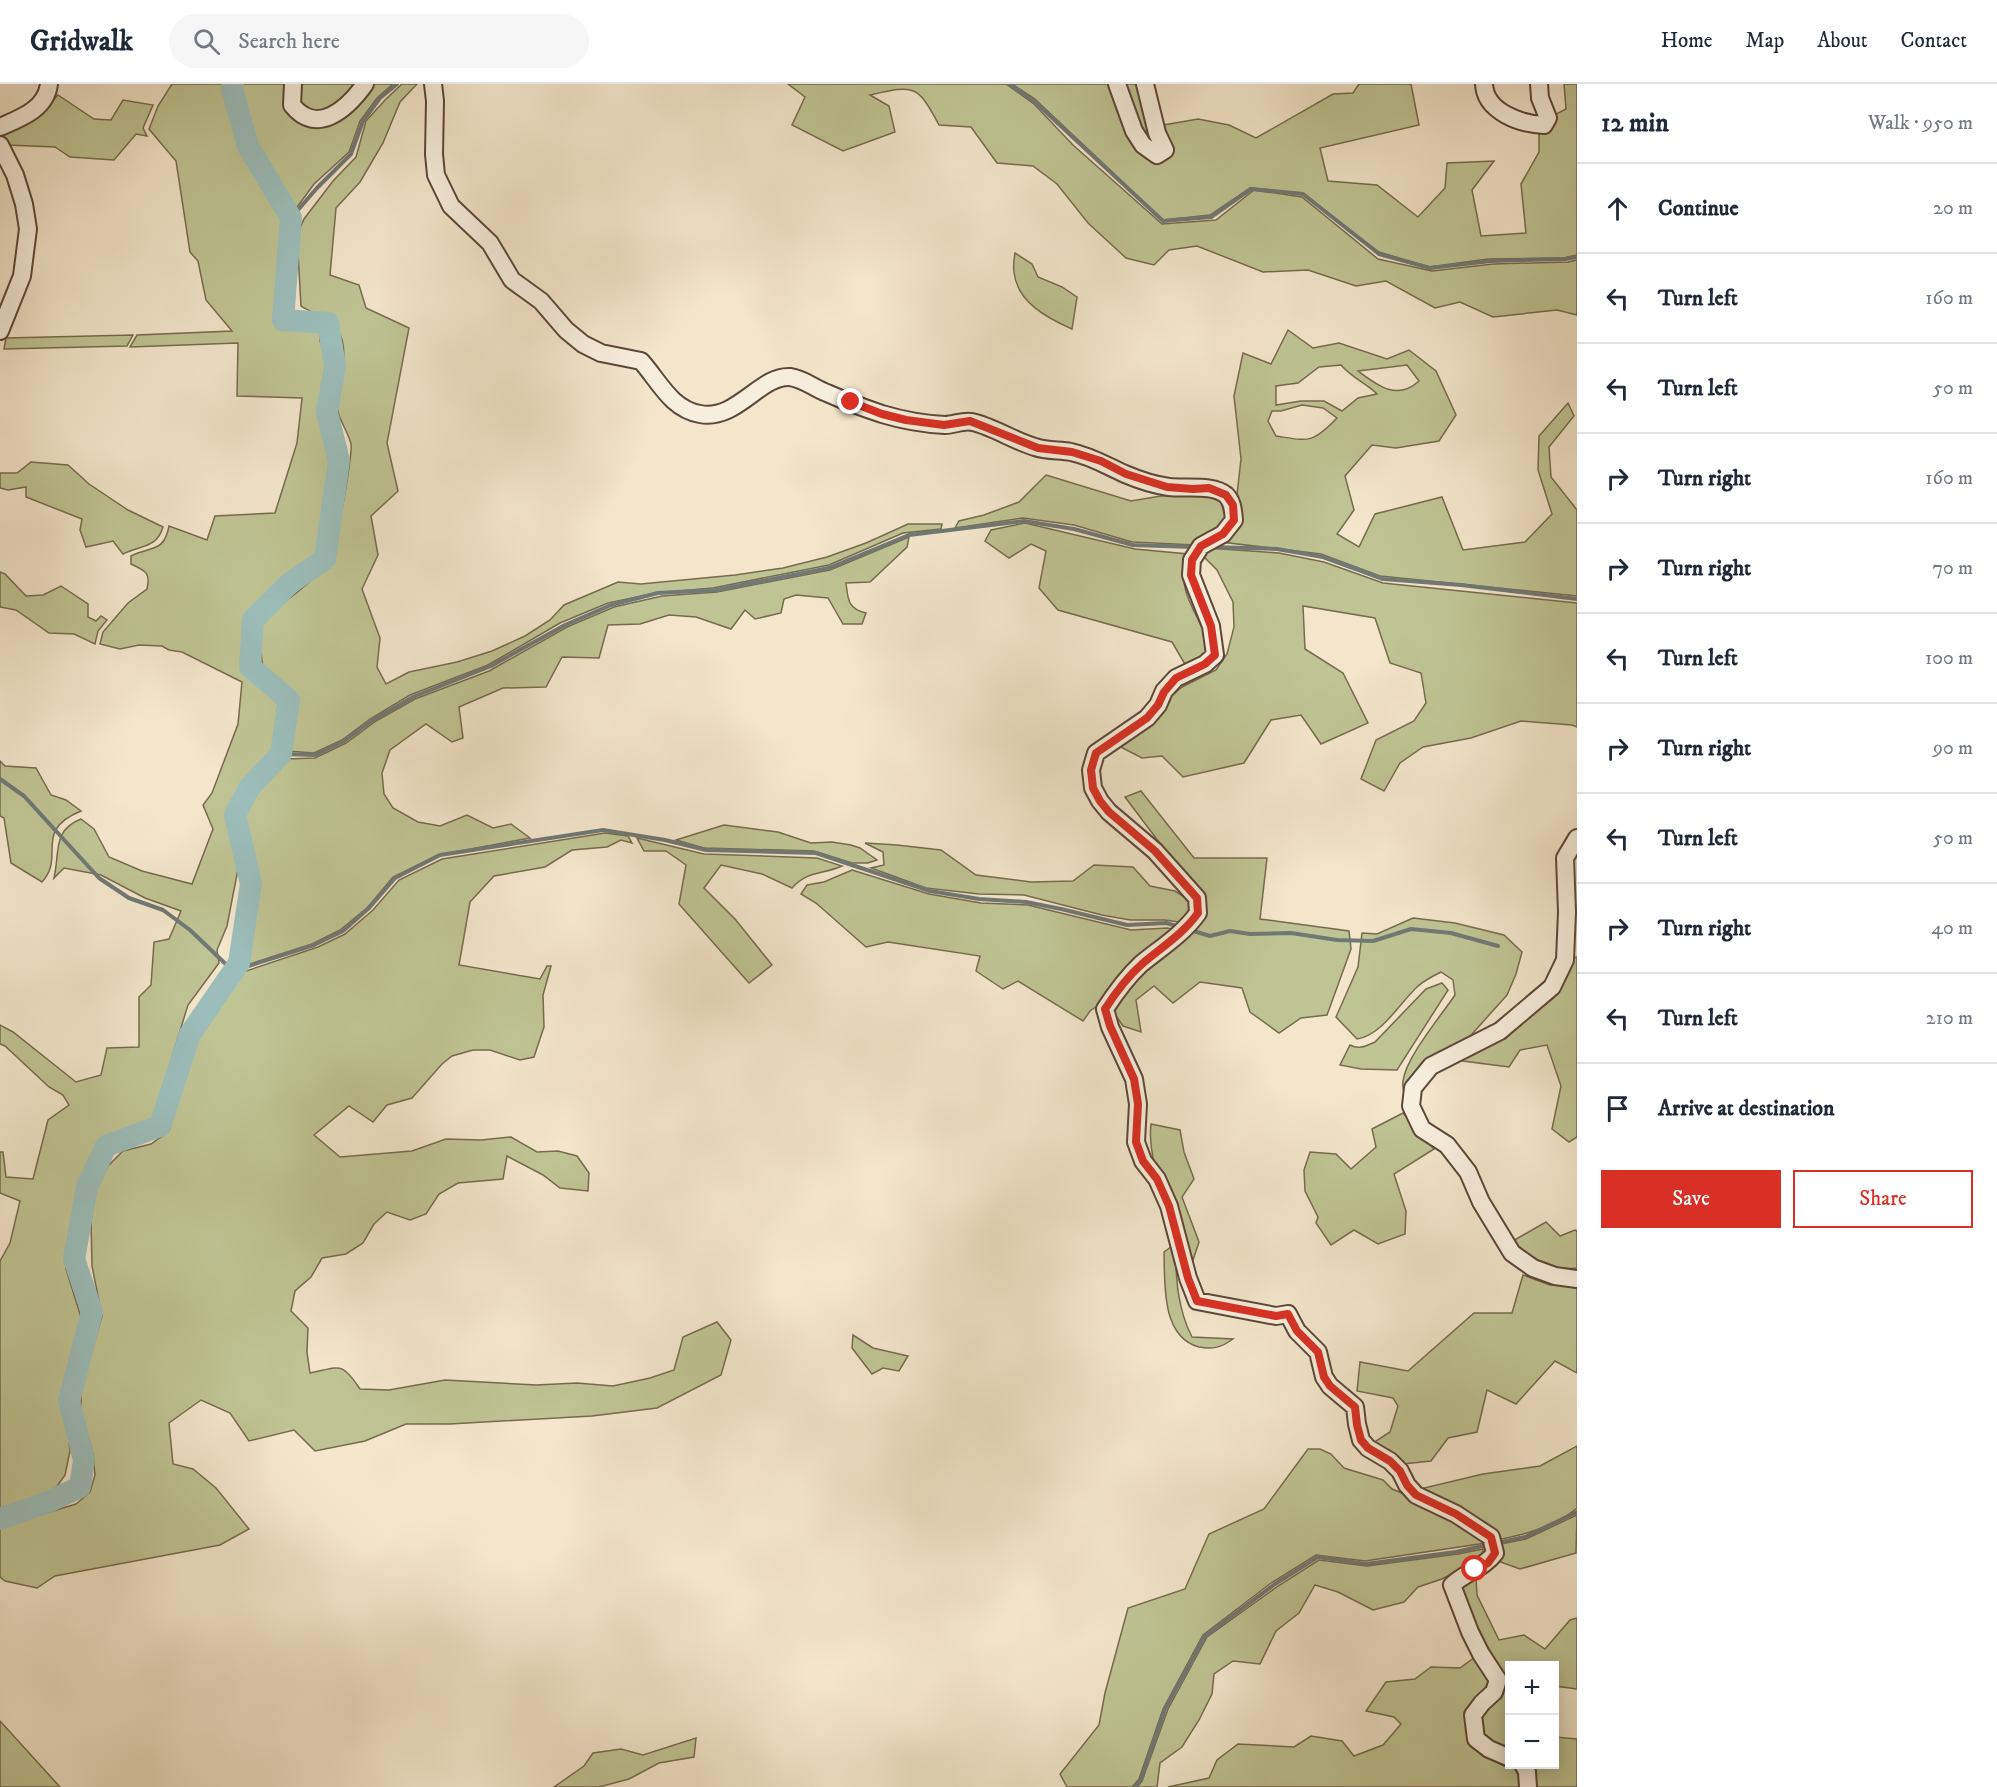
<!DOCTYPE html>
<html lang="en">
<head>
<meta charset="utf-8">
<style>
	:root { --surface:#fff; --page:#f6f6f7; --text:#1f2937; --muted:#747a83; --line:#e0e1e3; --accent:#d93025 }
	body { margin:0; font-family:"IM FELL DW Pica",serif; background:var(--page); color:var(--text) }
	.controls { position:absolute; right:18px; bottom:18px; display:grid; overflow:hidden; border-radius:0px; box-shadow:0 3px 15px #0003 }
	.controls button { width:54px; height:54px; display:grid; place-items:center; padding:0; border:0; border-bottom:2px solid var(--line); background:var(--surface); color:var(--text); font:30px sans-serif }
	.stop { position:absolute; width:18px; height:18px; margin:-14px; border:4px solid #d93025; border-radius:50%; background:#fff }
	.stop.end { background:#d93025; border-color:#fff; box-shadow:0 2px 6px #0008 }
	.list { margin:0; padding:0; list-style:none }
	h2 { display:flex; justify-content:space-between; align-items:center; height:78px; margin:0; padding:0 24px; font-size:26px }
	h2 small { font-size:20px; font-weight:400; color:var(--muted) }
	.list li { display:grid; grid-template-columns:39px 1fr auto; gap:18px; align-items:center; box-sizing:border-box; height:90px; padding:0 24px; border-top:2px solid var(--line) }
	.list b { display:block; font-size:22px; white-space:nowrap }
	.list em { font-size:20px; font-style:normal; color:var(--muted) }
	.actions { display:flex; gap:12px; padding:18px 24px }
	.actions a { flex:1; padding:14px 0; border:2px solid var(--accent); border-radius:0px; text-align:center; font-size:21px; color:var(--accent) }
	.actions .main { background:var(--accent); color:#fff }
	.icon { flex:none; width:33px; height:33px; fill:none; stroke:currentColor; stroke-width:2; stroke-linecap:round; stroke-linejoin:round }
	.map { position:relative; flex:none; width:1577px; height:1703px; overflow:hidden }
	header { display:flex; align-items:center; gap:36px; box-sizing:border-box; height:84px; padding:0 30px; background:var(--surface); border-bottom:2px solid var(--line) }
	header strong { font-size:28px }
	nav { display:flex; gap:33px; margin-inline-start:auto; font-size:21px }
	.search { width:420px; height:54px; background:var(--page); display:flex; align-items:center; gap:15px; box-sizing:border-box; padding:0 21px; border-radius:33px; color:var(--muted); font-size:22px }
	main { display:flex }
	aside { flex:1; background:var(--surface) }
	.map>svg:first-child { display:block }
	.green { fill:#bfc494; stroke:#766b4e; stroke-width:1.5; fill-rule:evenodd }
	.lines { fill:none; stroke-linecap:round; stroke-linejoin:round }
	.stream { stroke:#707973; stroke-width:4 }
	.river { stroke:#9cbebb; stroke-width:22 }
	.minor-casing { stroke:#5e4738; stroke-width:20 }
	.minor { stroke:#f7efdd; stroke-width:16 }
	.route { stroke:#d93025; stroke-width:8 }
</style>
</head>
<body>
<header>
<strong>Gridwalk</strong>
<div class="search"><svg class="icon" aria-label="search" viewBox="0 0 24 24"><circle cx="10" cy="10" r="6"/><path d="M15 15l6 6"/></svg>Search here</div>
<nav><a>Home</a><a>Map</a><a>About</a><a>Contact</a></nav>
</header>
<main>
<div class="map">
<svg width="1577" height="1703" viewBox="0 0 1577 1703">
	<rect width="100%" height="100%" fill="#f3e6cb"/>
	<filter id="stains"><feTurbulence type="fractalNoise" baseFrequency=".00333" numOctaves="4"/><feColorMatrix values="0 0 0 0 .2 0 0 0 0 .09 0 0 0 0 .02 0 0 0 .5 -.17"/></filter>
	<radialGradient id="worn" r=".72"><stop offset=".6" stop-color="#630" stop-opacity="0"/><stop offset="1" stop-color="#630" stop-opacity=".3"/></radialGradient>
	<!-- green -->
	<g class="green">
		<path d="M172 0H229L228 5 244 63 288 135 279 245 321 244 320 257 330 283 321 331 334 380 326 436 317 469 279 497 257 519 243 543 241 573 246 588 278 620 274 669 247 693 234 712 229 735 239 780 227 842 217 866 219 879 188 921 152 1038 103 1057 80 1105 68 1157 66 1185 81 1233 62 1316 68 1348 70 1367 65 1391 51 1411 0 1429V1177L10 1159 20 1117 0 1109V1068H3L6 1093 33 1095 48 1036 69 1021 63 1011 49 1003 5 962 0 960V941L13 948 76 998 101 991 107 964 139 963V913L151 901 154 858 169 855 181 827 145 814 101 791 64 784 54 794C60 769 52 746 81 735L94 745 109 773 142 787 192 800 213 745 203 721 212 709 238 640 242 598 182 568 169 566 162 562 139 561 120 565 100 560 103 548 128 519 147 505C151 488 145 487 131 480V472C151 462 164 469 169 442L207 456 215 432 275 429 297 359 302 314 237 312 238 259 130 263 137 251 232 247 206 216 198 177 190 168 176 77 149 45 158 22Z"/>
		<path d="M236 0H289L288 4 318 40 370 0H393L377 14 360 37 349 68 314 100 292 130 252 59 242 30Z"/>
		<path d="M295 0H351L356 5 340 23 305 31 294 2Z"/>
		<path d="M402 0H417L400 18 383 59 360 98 336 124 330 191 359 201 366 224 409 244 387 359 398 407 371 432 378 471 362 505 380 554 377 583 386 600 409 588 457 578 492 567 525 552 550 536 564 521 618 498 641 500 735 491 783 484 827 473 866 459 908 440H942L941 445 903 449 829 481 713 504 656 509 608 519 560 539 488 581 410 611 370 635 342 656 314 669 286 667 296 615 263 584 259 553 261 537C280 521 316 496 330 477 335 471 353 368 351 360 348 346 336 334 337 317 338 293 351 269 338 246 330 230 315 232 301 222L297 151 304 135 333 97 356 73 366 37 385 16Z"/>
		<path d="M788 0H1006L1034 20 1073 61 1162 140 1216 136 1254 106 1302 113 1378 175 1432 187 1493 180 1568 178 1577 176V231L1557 226 1493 233 1460 218 1435 224 1386 197 1356 202 1308 186 1263 188 1197 162 1169 166 1154 181 1126 174 1088 139 1057 100 1033 82 997 79 971 43 939 41C917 0 915 1 870 11L889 22 895 48 843 67 792 41 805 13Z"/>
		<path d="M1012 0H1116L1156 74 1158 42 1198 35 1229 41 1256 54 1333 10 1353 9 1359 0H1411L1419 41 1320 64 1328 97 1377 101 1418 133 1445 104 1447 79 1494 77 1472 106 1481 152 1526 149 1521 100 1539 68V44L1552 32 1566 25 1564 0H1577V171L1564 174 1488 175 1429 183 1379 168 1302 109 1250 104 1210 131 1163 136 1035 15Z"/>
		<path d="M1120 0H1142L1155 52 1152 66Z"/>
		<path d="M58 11 94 35 111 36 123 16 153 21 143 44 147 52 136 50 114 76 70 73 55 63 7 61 4 51 10 42 43 27Z"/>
		<path d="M1015 169 1032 180 1038 193 1062 203 1077 213 1072 245C1047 234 1017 218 1014 188 1013 182 1014 175 1015 169Z"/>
		<path d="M1288 246 1313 264 1339 259 1387 275 1409 266 1436 287 1456 331 1439 357 1396 364 1372 361 1345 392 1354 426 1337 450 1359 463 1375 430 1442 413 1463 466 1525 458 1552 430 1538 386 1539 352 1568 319 1574 332 1549 363 1551 393 1577 426V512L1380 492 1321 470 1221 458 1236 419 1241 375 1234 312 1243 269 1271 280ZM1341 281C1352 294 1366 299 1377 310L1358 314 1342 327 1324 317H1301L1276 321V302L1298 299 1319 283ZM1407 281 1419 297C1397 317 1378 302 1358 287ZM1302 321 1323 324 1337 334C1312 360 1309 357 1276 352L1268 337 1272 327H1281Z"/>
		<path d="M133 251 127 262 4 265 6 254Z"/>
		<path d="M31 378 68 381 89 400 128 426 163 443C157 464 141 461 123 470L113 457 86 463 80 446 82 435 26 413V403L8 406 0 404V389H17Z"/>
		<path d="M1046 391 1131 417 1161 412 1213 411 1224 417 1228 439 1196 461 1132 458 1074 441 1023 434 955 444 959 437 984 431 1019 418Z"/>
		<path d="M1025 439 1135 465 1188 470C1174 508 1198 527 1210 562L1204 572 1186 582 1172 558 1058 526 1039 504 1046 467 1031 460 1009 474 985 457 991 446Z"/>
		<path d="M909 453 907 463 870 498 846 499C848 516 848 525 866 529L862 540H843L828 514 796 511 784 515 781 529 755 535 745 526 731 545 696 533 669 531 640 540 608 541 599 574 562 573 546 603 503 604 459 623 463 654 452 658 426 640 390 666 382 689 384 710 393 724 418 738 440 742 467 731 493 744 511 740 530 754 438 771 393 793 367 824 340 846 312 860 237 884 242 877 253 799 242 731 250 711 262 696 285 675 315 674 346 659 376 637 415 615 489 587 567 543 614 523 662 512 717 508 830 486Z"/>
		<path d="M1207 464 1279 469 1324 478 1383 499 1577 519V643L1572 641 1521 637 1471 654 1423 663 1400 679 1384 707 1361 695 1376 656 1414 637 1426 619 1421 589 1390 579 1375 534 1303 522 1305 565 1343 589 1368 639 1321 660 1301 631 1271 636 1244 679 1183 693 1162 672 1142 674 1115 660 1182 603 1216 586 1227 570 1234 543 1233 518 1217 486 1202 471Z"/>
		<path d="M0 488 5 490 26 512 43 511 61 502 88 520V533L96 537 101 532 107 536 98 547 95 560 74 550 49 549 16 526 0 523Z"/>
		<path d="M0 677 5 682 36 684 51 711 66 716 81 727C32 747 66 772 42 798L11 779 4 734 0 732Z"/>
		<path d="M1141 707 1194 774H1267L1260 835 1349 847 1351 865 1327 931 1301 934 1279 949 1250 928 1242 904 1200 898 1173 919 1154 902 1136 916 1141 948 1123 942 1112 926 1124 905 1201 834 1171 774 1125 713Z"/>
		<path d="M724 741 778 748 811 759 832 758 851 761 860 764 877 776 868 779H852L814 767 704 764 676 756Z"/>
		<path d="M605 749 628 752 632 759 621 756 607 763 572 766 545 783 494 792 470 818 459 881 540 895 547 882H551L543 911 544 943 534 973 520 976 490 966H473L452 972 442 980 412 1014 387 1021 373 1038 349 1022 314 1051 340 1073 412 1067 446 1055 481 1056 511 1053 537 1068 558 1067 577 1072 589 1089 588 1107 560 1104 543 1091 507 1072 503 1095 458 1099 439 1110 426 1130 410 1136 387 1128 374 1140 363 1159 346 1170 322 1174 311 1193 295 1207 291 1227 308 1244 307 1268 310 1289C341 1283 341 1277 360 1305L389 1306 445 1296 536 1301 577 1299 613 1302 650 1294 674 1286 683 1253 717 1238 731 1256 721 1291 657 1324 592 1332 450 1340H406L365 1357 315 1367 294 1346 249 1357 230 1329 201 1316 169 1339 173 1380 193 1385 216 1404 249 1445 220 1461 55 1492 37 1504 5 1497 0 1493V1443L76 1420 90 1408 95 1391 93 1370 81 1326V1304L102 1232 92 1182 91 1136 96 1107 108 1082 123 1067 151 1060 169 1047 185 994 195 950 237 890 318 863 345 850 373 826 399 796 442 775Z"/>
		<path d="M637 754 704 770 817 774 842 782C822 791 808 786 792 804L762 790 721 781 704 804 735 835 772 881 749 899 679 820 686 781 666 767H644Z"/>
		<path d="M865 759 897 761 941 766 976 791 1031 798 1073 797 1094 781 1133 783 1150 802 1175 807 1192 818 1193 826 1185 839 1165 836H1130L1102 831 1024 811 979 810 926 804 871 784 884 781 883 768Z"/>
		<path d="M852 786 929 810 981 819 1028 821 1131 846 1167 844 1179 846 1100 920 1090 927 1083 937 1018 897 1003 905 976 887 980 872 888 858 866 863 816 819 801 810 807 801 824 798Z"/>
		<path d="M1413 834 1455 839 1504 851 1522 868 1516 890 1507 911 1464 959 1404 1012C1404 1007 1402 1001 1403 997 1406 973 1441 932 1455 911L1453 896 1441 888C1433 892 1423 897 1417 903 1399 920 1382 951 1357 955L1336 933 1358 883 1362 849 1377 850Z"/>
		<path d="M1577 873V1053L1569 1058 1552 1045 1561 1002 1547 961 1520 966 1509 983 1463 977 1465 968 1503 950 1570 875Z"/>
		<path d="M1442 899 1448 906 1397 986 1361 985 1340 981 1350 961C1359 966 1366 962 1375 958L1426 905Z"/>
		<path d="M1403 1029 1434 1065 1394 1090 1406 1127 1405 1150 1378 1160 1354 1146 1331 1161 1316 1139 1318 1133 1305 1107 1304 1086 1310 1068 1336 1070 1351 1085 1376 1063 1372 1045Z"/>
		<path d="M1151 1040 1180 1046 1184 1068 1194 1095 1182 1113 1199 1158 1191 1182C1176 1143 1146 1081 1151 1040Z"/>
		<path d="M1546 1138 1560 1152 1575 1146 1577 1147V1184C1545 1187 1533 1179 1511 1158Z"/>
		<path d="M1175 1160C1176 1193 1177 1224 1192 1253L1233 1255C1222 1263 1213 1266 1199 1263 1161 1253 1165 1199 1164 1168Z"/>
		<path d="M1523 1191 1550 1201H1577V1289L1555 1277 1516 1320 1487 1306 1477 1348 1448 1354 1431 1377 1403 1380 1373 1359 1390 1348 1398 1322 1393 1314 1357 1307 1360 1278 1408 1287 1474 1229H1512Z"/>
		<path d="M853 1251 873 1264 908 1272 899 1287 883 1284 872 1290 852 1264Z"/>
		<path d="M1577 1362V1424C1555 1443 1523 1451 1496 1456L1494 1446 1484 1438 1420 1405 1483 1390 1540 1382Z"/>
		<path d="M1308 1365H1320L1331 1370 1344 1384 1383 1396 1392 1405 1417 1415 1486 1459 1365 1477 1316 1471 1271 1499 1203 1551 1163 1625 1139 1695 1132 1703H1067L1060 1690 1099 1641 1105 1609 1128 1524 1185 1505 1209 1450 1264 1425Z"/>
		<path d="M1577 1431 1576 1469 1520 1485 1495 1476 1496 1461 1526 1455Z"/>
		<path d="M1483 1465 1482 1474 1442 1495 1418 1503 1404 1518 1373 1526 1338 1508 1315 1501 1299 1529 1276 1547 1260 1580 1233 1577 1214 1590 1212 1610 1199 1636 1182 1663 1160 1679 1157 1703H1137L1142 1697 1168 1625 1207 1553 1278 1502 1319 1476 1367 1482 1458 1470Z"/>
		<path d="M1476 1493 1477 1511 1499 1556 1524 1551 1545 1565 1570 1536 1577 1534V1605L1555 1602 1554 1582H1510L1509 1670 1478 1650 1477 1631 1497 1609 1457 1501Z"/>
		<path d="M1475 1573 1492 1598 1478 1617 1487 1672 1504 1682 1521 1686 1524 1703H1168L1209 1694 1217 1676 1238 1660 1294 1663 1311 1652 1342 1657 1354 1672 1383 1661 1401 1640 1394 1633 1366 1627 1386 1598 1415 1595 1431 1583 1460 1584Z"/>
		<path d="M0 1637 60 1703H0Z"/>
		<path d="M1555 1653 1577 1655V1703H1533L1527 1681 1554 1680Z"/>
		<path d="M696 1654 694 1673 659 1679 629 1695 599 1703H554L584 1682 593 1669 621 1665 643 1671Z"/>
	</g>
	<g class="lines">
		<!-- stream -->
		<g class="stream">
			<path d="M1010 0 1035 18 1163 137 1211 133 1251 105 1303 110 1379 170 1430 184 1491 177 1565 175 1577 173"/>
			<path d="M291 134 317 104 351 70 363 37 380 14 397 0"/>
			<path d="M1212 463 1277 465 1323 473 1383 495 1461 501 1577 515"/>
			<path d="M281 670 315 671 344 657 373 636 413 613 491 582 565 541 611 521 658 509 716 506 829 484 909 451 1024 437 1074 445 1133 461 1195 463"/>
			<path d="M0 695 24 712 99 794 129 814 163 826 190 846 233 887 314 861 343 847 369 824 395 794 440 771 603 746 665 756 706 766 816 769 930 807 979 815 1026 818 1061 825 1127 841 1166 839 1180 843"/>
			<path d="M1190 846 1210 852 1230 847 1250 850 1291 849 1337 856 1373 857 1411 845 1451 849 1498 862"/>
			<path d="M1497 1459 1525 1453 1577 1428"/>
			<path d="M1135 1703 1141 1696 1165 1625 1205 1552 1275 1500 1318 1473 1366 1480 1456 1468 1487 1461"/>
		</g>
		<!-- river -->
		<path class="river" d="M0 1435 48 1418 80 1403 84 1376 69 1317 92 1228 74 1175 87 1103 106 1062 160 1042 190 950 239 879 251 800 235 731 249 704 281 670 289 616 250 583 253 536 290 499 325 475 339 377 327 328 335 282 328 239 283 236 291 134 248 62 232 5 233 0"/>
		<!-- minor casing -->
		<g class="minor-casing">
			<g id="minor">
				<path d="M293 0 292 21C317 53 348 24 365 0"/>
				<path d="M433 0 435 17 434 70 436 91 451 122 490 159 512 196 541 217 566 246 583 260 601 269 641 277C659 297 671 325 700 330 737 337 760 291 790 293 804 295 814 304 827 309 845 317 864 324 882 330 902 336 924 340 945 341 953 341 964 336 972 338 992 342 1014 357 1035 363 1046 367 1059 366 1071 368 1091 372 1107 382 1125 390 1139 396 1154 401 1169 403 1186 405 1213 400 1226 411 1233 418 1233 427 1234 436L1223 450 1201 462 1192 476 1191 491 1211 542 1215 571 1205 580 1176 594 1164 607 1158 621 1147 634 1096 669 1091 686 1093 704 1100 717 1109 728 1155 767 1197 814 1198 829C1183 850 1162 863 1141 880 1127 893 1116 908 1105 925L1110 943 1134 995 1138 1020 1136 1058 1143 1077 1157 1095 1169 1122 1188 1194 1197 1217 1276 1232 1288 1230 1297 1247 1318 1268 1324 1293 1330 1302 1355 1323 1357 1340 1361 1356 1368 1364 1390 1377 1400 1387 1407 1401 1416 1411 1456 1430 1491 1453 1495 1469C1484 1484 1466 1488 1452 1501L1470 1548 1481 1570 1498 1596 1494 1608 1482 1619 1473 1631 1476 1655 1489 1665 1510 1674"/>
				<path d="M1117 0 1134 47 1143 61 1157 71 1165 66 1157 49 1145 0"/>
				<path d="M1484 0C1485 28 1521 40 1544 41L1548 34 1540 14 1539 0"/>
				<path d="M0 43C21 34 46 25 49 0"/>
				<path d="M0 61 15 91 24 120 28 145 22 192 0 247"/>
				<path d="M1577 754 1565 774 1567 828 1565 876 1552 903 1500 947 1431 982 1413 1004 1411 1022 1422 1045 1447 1061 1468 1088 1481 1118 1512 1169 1533 1184 1555 1192 1577 1195"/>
				<path d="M1523 1680 1527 1688 1528 1703"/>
			</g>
		</g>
		<!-- minor -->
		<use href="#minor" class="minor"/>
	</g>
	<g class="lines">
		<!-- route -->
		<path class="route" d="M851 318 882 330 906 336 944 341 970 337 1038 364 1072 368 1101 377 1126 390 1167 403 1193 405 1209 404 1226 411 1233 421 1234 436 1223 450 1201 462 1192 476 1191 491 1211 542 1215 571 1205 580 1176 594 1164 608 1158 621 1147 634 1096 669 1091 686 1093 704 1100 717 1109 728 1155 767 1197 814 1198 829C1183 850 1162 863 1142 880 1127 893 1116 908 1105 925L1110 942 1134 995 1138 1020 1136 1058 1143 1077 1157 1095 1169 1122 1188 1194 1197 1217 1276 1232 1288 1230 1297 1247 1318 1268 1324 1293 1330 1302 1355 1323 1357 1341 1361 1356 1368 1364 1390 1377 1400 1387 1407 1401 1416 1411 1456 1430 1491 1453 1495 1469 1488 1479 1475 1485"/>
	</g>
	<rect width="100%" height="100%" filter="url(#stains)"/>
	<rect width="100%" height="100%" fill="url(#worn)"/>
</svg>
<div class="controls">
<button>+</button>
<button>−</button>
</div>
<div class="stop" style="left:1475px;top:1485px"></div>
<div class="stop end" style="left:851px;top:318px"></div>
</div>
<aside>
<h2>12 min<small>Walk · 950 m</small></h2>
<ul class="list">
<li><svg class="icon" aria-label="ahead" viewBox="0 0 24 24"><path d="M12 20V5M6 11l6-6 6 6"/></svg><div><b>Continue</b></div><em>20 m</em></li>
<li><svg class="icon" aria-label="left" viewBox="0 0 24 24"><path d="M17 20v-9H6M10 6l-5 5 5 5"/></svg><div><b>Turn left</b></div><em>160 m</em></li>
<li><svg class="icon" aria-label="left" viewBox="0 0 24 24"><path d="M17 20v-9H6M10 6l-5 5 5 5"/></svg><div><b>Turn left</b></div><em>50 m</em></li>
<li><svg class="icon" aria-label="right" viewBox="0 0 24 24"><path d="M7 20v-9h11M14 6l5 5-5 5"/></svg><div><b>Turn right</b></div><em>160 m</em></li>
<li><svg class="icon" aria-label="right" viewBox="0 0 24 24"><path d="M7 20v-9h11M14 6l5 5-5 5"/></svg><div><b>Turn right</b></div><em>70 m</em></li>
<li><svg class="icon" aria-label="left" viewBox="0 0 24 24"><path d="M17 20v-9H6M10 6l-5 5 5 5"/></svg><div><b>Turn left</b></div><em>100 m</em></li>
<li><svg class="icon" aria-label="right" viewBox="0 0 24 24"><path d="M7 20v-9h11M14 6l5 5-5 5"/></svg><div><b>Turn right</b></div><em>90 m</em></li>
<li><svg class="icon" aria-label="left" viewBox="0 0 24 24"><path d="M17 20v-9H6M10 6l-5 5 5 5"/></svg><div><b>Turn left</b></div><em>50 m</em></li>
<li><svg class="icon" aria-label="right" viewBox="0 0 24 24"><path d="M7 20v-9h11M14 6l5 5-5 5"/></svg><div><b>Turn right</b></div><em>40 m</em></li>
<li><svg class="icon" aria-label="left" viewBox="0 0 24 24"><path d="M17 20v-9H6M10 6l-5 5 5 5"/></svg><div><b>Turn left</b></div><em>210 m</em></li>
<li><svg class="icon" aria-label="arrive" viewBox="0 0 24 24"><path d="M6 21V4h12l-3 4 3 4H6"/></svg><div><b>Arrive at destination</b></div></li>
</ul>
<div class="actions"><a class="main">Save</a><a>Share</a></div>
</aside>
</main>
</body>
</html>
